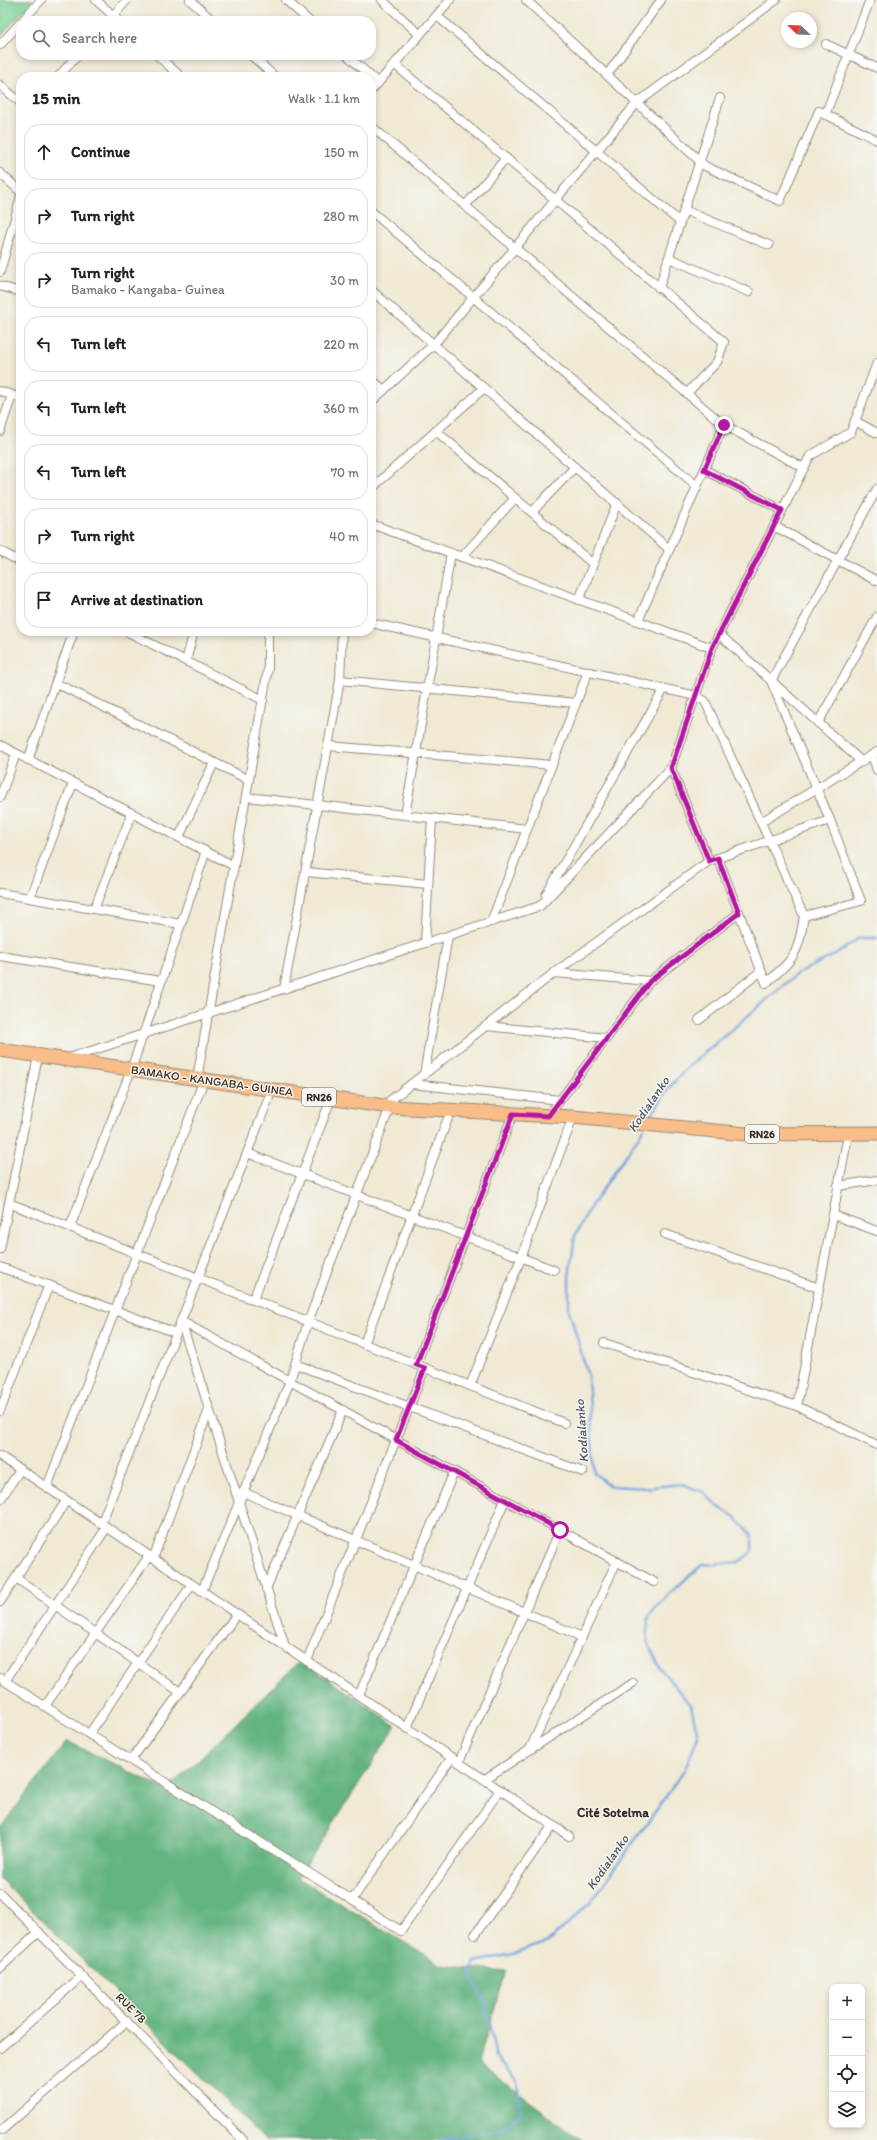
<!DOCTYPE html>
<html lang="en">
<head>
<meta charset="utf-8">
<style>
	:root { --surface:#fff; --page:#f6f6f6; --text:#222; --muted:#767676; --line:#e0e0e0 }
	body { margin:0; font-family:Itim,sans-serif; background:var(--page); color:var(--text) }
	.controls { position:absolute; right:12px; bottom:12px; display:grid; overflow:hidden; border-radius:8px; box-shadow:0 2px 6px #0003 }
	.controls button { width:36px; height:36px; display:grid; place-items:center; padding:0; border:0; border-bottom:1px solid var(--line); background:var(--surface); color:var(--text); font:20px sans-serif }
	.compass { position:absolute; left:781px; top:12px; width:36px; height:36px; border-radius:50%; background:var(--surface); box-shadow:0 2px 6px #0003; rotate:293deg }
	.stop { position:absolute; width:12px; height:12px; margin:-9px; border:3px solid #b5179e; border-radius:50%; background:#fff }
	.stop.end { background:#b5179e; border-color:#fff; box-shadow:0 1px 4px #0008 }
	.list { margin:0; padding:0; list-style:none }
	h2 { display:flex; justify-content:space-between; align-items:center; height:52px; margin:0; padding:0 16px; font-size:17px }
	h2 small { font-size:13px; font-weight:400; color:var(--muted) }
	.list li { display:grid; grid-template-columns:26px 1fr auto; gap:12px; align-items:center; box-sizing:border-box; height:56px; margin:0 8px 8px; padding:0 8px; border:1px solid var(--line); border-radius:16px }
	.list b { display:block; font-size:15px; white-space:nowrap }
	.list p { margin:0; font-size:13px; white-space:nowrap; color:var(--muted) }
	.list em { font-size:13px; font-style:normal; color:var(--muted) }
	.icon { flex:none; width:22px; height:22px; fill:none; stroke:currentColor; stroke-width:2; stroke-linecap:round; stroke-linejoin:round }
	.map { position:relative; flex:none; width:877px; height:2140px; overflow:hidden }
	.search { position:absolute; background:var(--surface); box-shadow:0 2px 6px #0003; left:16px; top:16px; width:360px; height:44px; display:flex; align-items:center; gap:10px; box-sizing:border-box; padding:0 14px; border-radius:16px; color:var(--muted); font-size:15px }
	.panel { position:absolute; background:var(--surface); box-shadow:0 2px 6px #0003; left:16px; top:72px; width:360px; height:564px; border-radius:16px }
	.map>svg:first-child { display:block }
	.green { fill:#7bd297; stroke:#5b7e5a }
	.forest { fill:#64b480; stroke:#506f4f }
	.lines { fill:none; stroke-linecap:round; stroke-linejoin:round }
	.stream { stroke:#73a4de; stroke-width:2.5 }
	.minor-casing { stroke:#968a79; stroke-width:10 }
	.primary-casing { stroke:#968a79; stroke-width:15 }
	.minor { stroke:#fff; stroke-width:8 }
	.primary { stroke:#f8bd89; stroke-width:13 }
	.route { stroke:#b5179e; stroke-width:5 }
	.labels { text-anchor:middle; stroke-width:3; stroke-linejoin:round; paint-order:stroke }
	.shield { fill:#f6f6f2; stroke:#73675e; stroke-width:1 }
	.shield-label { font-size:11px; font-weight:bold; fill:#3b2a1e }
	.street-label { font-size:12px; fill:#3b2a1e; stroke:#f6f6f2 }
	.water-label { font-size:13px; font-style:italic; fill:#4f5561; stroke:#f6f6f2 }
	.neighbourhood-label { font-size:13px; font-weight:bold; fill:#3b2a1e; stroke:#f6f6f2 }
</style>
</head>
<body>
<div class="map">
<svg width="877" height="2140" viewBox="0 0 877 2140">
	<rect width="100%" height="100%" fill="#f6f6f2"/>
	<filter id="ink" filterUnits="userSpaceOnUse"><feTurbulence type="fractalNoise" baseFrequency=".025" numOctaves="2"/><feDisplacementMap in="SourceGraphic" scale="8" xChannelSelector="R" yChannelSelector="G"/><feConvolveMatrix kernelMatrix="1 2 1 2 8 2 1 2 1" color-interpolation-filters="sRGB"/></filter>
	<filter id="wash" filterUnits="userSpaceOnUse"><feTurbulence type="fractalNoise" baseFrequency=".012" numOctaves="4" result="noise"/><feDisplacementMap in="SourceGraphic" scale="16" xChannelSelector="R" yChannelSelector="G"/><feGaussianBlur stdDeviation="0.9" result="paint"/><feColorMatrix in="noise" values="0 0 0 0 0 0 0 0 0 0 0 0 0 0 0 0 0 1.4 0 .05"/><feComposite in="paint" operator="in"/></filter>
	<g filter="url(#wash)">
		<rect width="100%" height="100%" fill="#f0e9d4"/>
		<!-- green -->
		<path class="green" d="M0 0H33L0 37Z"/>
		<!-- forest -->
		<path class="forest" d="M301 1660 396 1726 298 1878 442 1965 506 1972 478 2063 582 2140H266L0 1879V1828L67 1741 167 1790Z"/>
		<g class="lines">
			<!-- stream -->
			<g class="stream">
				<path d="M648 1121 667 1090 688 1067 798 973 838 953 859 938H877"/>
				<path d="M440 2140C471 2130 494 2140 521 2114L517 2082 496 2058 485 2002 470 1973 475 1962 513 1954 548 1942 591 1902 684 1771 698 1736 691 1706 660 1668 647 1641 649 1616 665 1597 702 1565 739 1562 752 1552V1536L735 1517 716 1505 705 1493 682 1484 645 1488 610 1486 594 1473 588 1376 569 1310V1276L575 1236 591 1206 644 1129"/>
			</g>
		</g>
	</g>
	<g filter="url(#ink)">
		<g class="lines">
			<!-- minor casing -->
			<g class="minor-casing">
				<g id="minor">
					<path d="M96 0 119 21"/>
					<path d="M190 0 213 21"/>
					<path d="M286 0 309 21"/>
					<path d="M382 0 420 35"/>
					<path d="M526 0 705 166 780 201 819 111 877 140"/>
					<path d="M437 16 680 222"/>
					<path d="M22 21 41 0"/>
					<path d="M108 21 127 0"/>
					<path d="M826 44 877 68"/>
					<path d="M0 45 21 22"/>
					<path d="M157 55 181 77"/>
					<path d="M251 55 275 77"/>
					<path d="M347 55 378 83"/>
					<path d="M394 64 724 342 717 362 687 393"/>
					<path d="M607 75 661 0"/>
					<path d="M58 77 78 55"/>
					<path d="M0 85 21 103"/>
					<path d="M371 91 450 0"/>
					<path d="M825 115 870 0"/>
					<path d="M371 126 724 425 804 468"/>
					<path d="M0 173 21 192"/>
					<path d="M465 206 506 158"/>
					<path d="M684 210 769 245"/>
					<path d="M371 211 697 486"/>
					<path d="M669 258 749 292"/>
					<path d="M0 272 21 196"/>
					<path d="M0 286 21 292"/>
					<path d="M659 288 720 98"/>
					<path d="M371 290 669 549"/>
					<path d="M371 379 384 390"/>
					<path d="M0 391 21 398"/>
					<path d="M371 402 434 344 637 103 776 0"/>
					<path d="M855 421 877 433"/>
					<path d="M0 431 12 395"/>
					<path d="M436 431 593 564"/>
					<path d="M705 470 782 510"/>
					<path d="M371 489 484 388"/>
					<path d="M532 512 575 467"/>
					<path d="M371 524 712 648"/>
					<path d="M774 526 877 581"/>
					<path d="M0 551 21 562"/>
					<path d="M462 557 515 498"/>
					<path d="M579 600 617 503"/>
					<path d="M638 621 724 425"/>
					<path d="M371 623 696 696 705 701 804 916"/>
					<path d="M126 631 263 700"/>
					<path d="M719 634 862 762"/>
					<path d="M186 661 194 631"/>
					<path d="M340 680 576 703"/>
					<path d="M56 683 249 780"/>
					<path d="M818 723 877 617"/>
					<path d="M0 745 234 866"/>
					<path d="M329 746 552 765"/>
					<path d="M872 755 877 770"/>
					<path d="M28 760 74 631"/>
					<path d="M671 768 709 861"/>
					<path d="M0 797 16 754"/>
					<path d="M246 797 527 829"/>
					<path d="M405 815 451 553"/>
					<path d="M761 822 877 752"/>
					<path d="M179 837 214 763"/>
					<path d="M718 858 766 983C795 958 798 955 804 916L861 901 830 820 771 681 877 489"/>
					<path d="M306 872 428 884"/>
					<path d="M0 893 181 924"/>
					<path d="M546 895 664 689"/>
					<path d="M30 898 73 783"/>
					<path d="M94 909 132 813"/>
					<path d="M491 922 588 672"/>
					<path d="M425 943 432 818"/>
					<path d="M0 956 161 981"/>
					<path d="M554 973 650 981"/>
					<path d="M284 989 340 680 342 631"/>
					<path d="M699 1020 761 971"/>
					<path d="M486 1026 607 1038"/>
					<path d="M69 1058 540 906 671 768 712 648 719 634 810 456 851 432 877 363"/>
					<path d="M424 1075 448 936"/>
					<path d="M197 1079 268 669V631"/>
					<path d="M412 1084 560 1100"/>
					<path d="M383 1106 554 973 709 861 830 820"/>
					<path d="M548 1116 650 981 739 913"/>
					<path d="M848 1135 797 1406 877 1445"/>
					<path d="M247 1153 554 1270"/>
					<path d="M838 1186 877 1180"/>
					<path d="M9 1203 564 1423"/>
					<path d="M833 1215 877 1231"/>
					<path d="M70 1227 131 1070 206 851"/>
					<path d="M665 1234 819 1288"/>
					<path d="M0 1249 38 1056"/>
					<path d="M0 1267 176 1333"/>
					<path d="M253 1300 331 1099"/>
					<path d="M181 1321 654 1582"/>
					<path d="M181 1321 285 1646"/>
					<path d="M604 1343 797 1406"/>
					<path d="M364 1344 451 1110"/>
					<path d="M295 1364 583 1472"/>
					<path d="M416 1365 513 1114"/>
					<path d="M470 1386 521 1258 573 1117"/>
					<path d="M0 1411 49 1285"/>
					<path d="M0 1456 569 1836"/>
					<path d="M47 1487 204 1080"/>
					<path d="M243 1492 582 1637"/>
					<path d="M0 1500 20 1470"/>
					<path d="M101 1524 272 1090"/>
					<path d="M153 1559 209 1410"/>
					<path d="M16 1578 180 1692"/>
					<path d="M266 1589 343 1410"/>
					<path d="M202 1591 290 1381 308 1322 390 1107"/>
					<path d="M0 1602 66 1501"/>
					<path d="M307 1661 425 1368"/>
					<path d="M0 1678 401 1931 500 1790"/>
					<path d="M5 1681 107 1527"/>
					<path d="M359 1695 454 1472"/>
					<path d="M45 1706 149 1556"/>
					<path d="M407 1728 505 1500"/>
					<path d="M89 1734 192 1584"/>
					<path d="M530 1749 617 1561"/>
					<path d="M131 1760 237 1614"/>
					<path d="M459 1762 560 1530"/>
					<path d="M485 1779 633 1683"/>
					<path d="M0 1893 243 2140"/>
					<path d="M352 1900 452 1757"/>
					<path d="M475 1935 553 1825"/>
					<path d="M0 1968 39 1932"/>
					<path d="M0 2048 82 1976"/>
					<path d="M2 2130 127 2021"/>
				</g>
			</g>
			<!-- primary casing -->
			<g class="primary-casing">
				<path id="primary" d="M0 1050 390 1107 573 1117 746 1134 877 1133"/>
			</g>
			<!-- minor -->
			<use href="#minor" class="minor"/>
			<!-- primary -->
			<use href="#primary" class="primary"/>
		</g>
	</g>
	<g class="lines" filter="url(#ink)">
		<!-- route -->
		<path class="route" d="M560 1530 396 1440 425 1368 416 1365 513 1114 548 1116 650 981 739 913 718 858 709 861 671 768 712 648 782 510 704 470 724 425"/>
	</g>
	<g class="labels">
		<!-- shield labels -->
		<g class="shield">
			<rect x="302" y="1088" width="34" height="18" rx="3"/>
			<rect x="745" y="1125" width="34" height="18" rx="3"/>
		</g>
		<g class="shield-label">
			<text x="319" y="1101">RN26</text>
			<text x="762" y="1138">RN26</text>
		</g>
		<!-- street labels -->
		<g class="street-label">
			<text transform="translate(212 1081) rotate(8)" y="4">BAMAKO - KANGABA- GUINEA</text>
			<text transform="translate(131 2008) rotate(45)" y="4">RUE 78</text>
		</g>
		<!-- water labels -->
		<g class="water-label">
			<text transform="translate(648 1104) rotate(-56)" y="5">Kodialanko</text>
			<text transform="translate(581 1431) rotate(-94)" y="5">Kodialanko</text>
			<text transform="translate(607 1862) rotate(-55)" y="5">Kodialanko</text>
		</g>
		<!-- neighbourhood labels -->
		<g class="neighbourhood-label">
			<text x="613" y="1817">Cité Sotelma</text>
		</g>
	</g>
</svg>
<div class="controls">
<button>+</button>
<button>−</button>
<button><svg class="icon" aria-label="locate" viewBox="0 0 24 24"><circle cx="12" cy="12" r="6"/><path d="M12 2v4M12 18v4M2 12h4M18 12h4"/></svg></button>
<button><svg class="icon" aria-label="layers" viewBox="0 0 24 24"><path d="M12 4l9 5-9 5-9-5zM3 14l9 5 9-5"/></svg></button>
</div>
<svg class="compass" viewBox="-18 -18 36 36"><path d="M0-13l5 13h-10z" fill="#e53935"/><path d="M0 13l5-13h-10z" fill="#767676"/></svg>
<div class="stop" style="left:560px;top:1530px"></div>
<div class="stop end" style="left:724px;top:425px"></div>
<div class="search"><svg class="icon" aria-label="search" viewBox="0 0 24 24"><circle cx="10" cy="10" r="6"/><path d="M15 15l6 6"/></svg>Search here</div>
<section class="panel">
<h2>15 min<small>Walk · 1.1 km</small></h2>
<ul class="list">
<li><svg class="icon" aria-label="ahead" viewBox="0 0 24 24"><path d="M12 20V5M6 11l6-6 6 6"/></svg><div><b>Continue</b></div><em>150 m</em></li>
<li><svg class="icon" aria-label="right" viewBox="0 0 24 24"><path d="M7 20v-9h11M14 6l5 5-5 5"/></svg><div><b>Turn right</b></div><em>280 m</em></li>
<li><svg class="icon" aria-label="right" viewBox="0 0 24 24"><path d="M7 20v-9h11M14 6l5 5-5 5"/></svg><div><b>Turn right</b><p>Bamako - Kangaba- Guinea</p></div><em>30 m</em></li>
<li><svg class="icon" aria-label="left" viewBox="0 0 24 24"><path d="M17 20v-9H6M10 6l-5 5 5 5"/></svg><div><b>Turn left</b></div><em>220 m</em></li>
<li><svg class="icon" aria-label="left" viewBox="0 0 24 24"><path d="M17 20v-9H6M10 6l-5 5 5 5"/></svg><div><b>Turn left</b></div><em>360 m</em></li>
<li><svg class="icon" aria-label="left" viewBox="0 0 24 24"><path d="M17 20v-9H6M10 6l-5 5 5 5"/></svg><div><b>Turn left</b></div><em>70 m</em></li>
<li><svg class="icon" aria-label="right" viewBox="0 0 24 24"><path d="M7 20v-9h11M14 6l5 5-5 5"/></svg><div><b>Turn right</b></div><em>40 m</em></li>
<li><svg class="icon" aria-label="arrive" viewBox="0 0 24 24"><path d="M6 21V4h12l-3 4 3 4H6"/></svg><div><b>Arrive at destination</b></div></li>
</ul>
</section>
</div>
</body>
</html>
